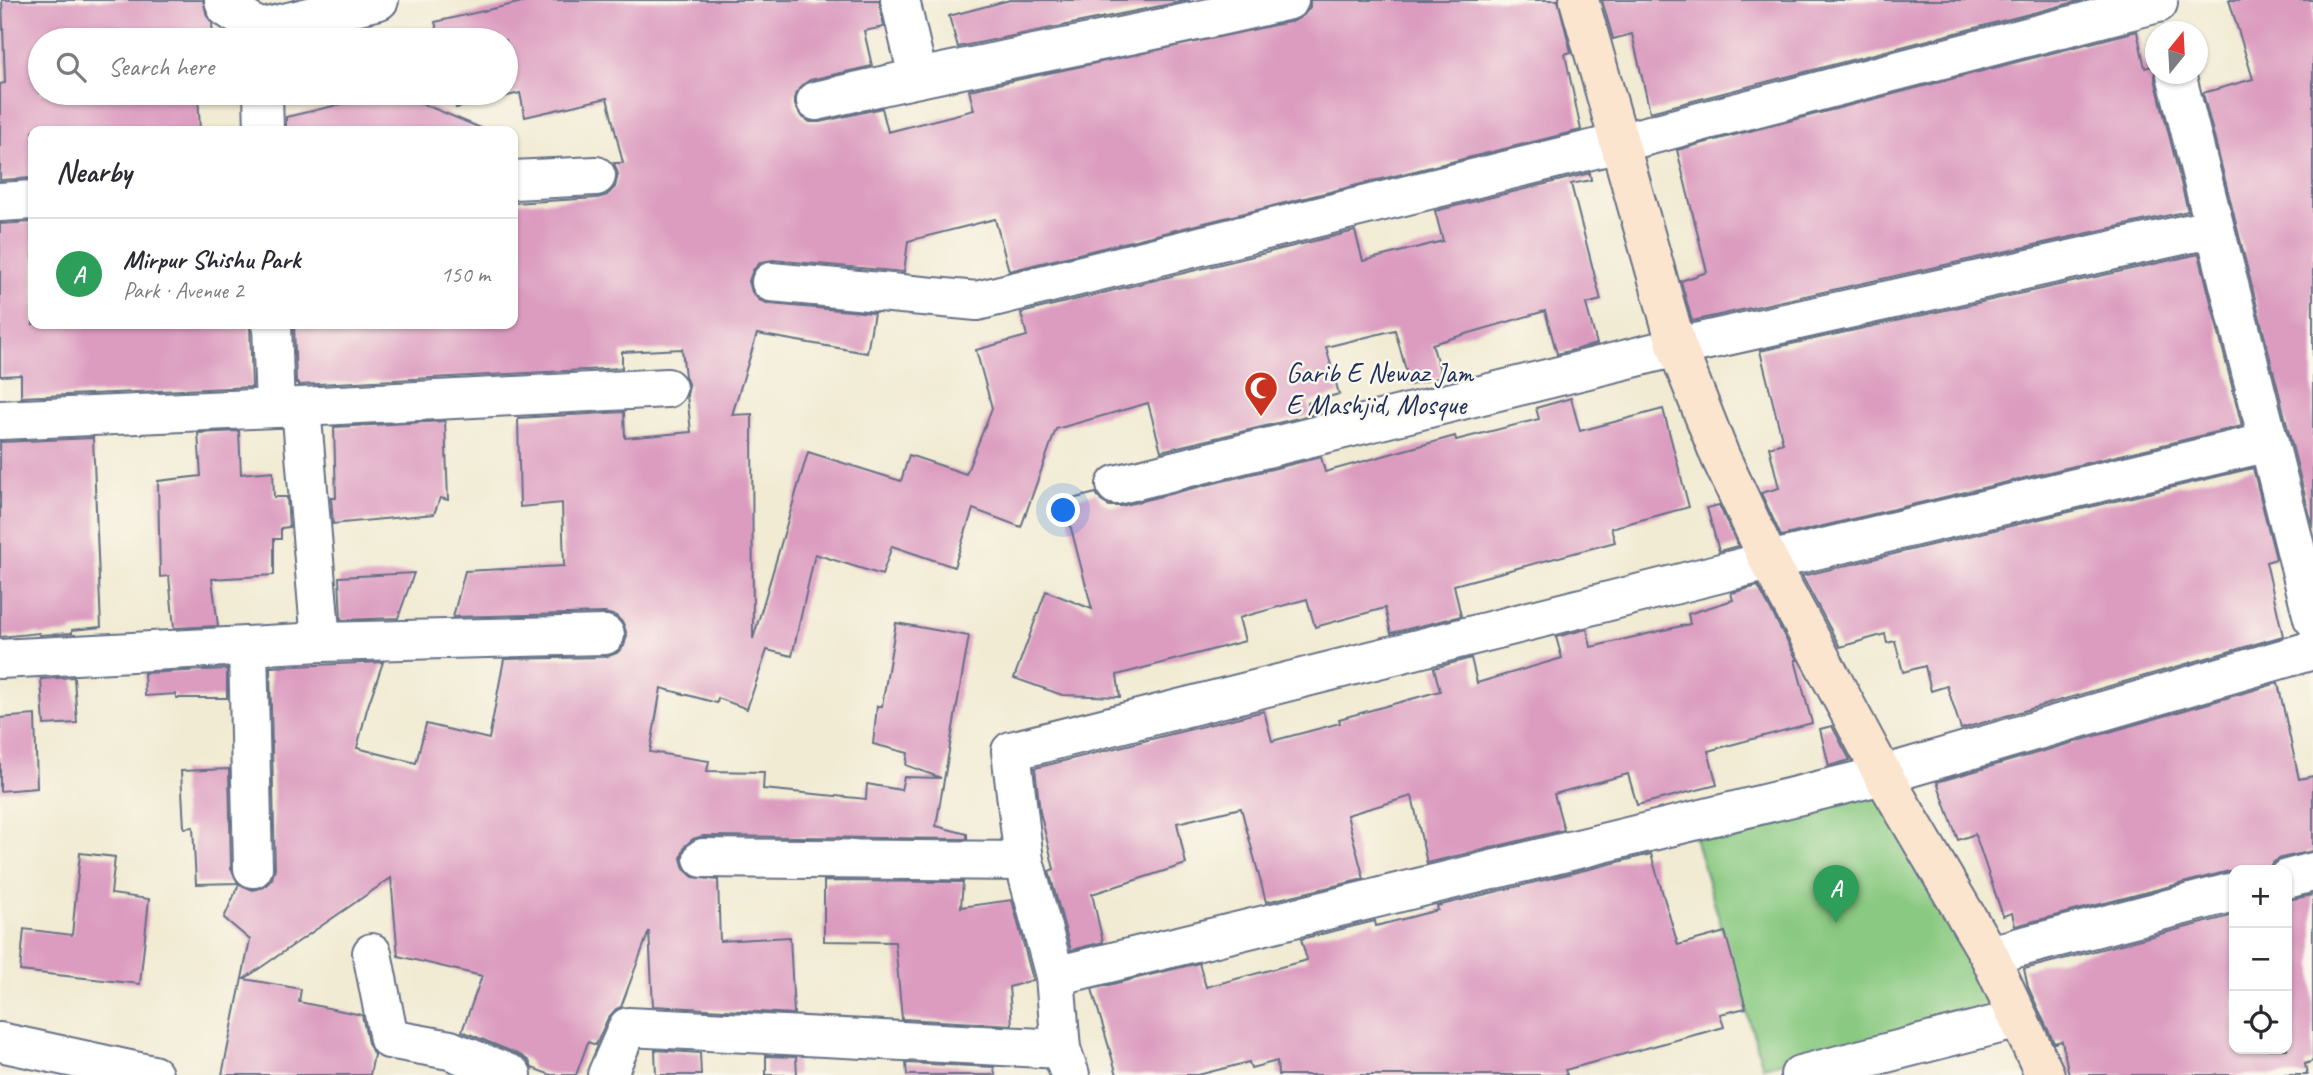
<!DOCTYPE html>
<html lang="en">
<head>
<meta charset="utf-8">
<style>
	:root { --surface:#fff; --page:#f2f2f3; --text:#2b2b33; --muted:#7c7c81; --line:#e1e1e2; --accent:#c8321e }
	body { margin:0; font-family:Caveat,sans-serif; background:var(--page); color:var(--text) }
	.controls { position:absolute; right:21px; bottom:21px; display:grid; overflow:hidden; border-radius:14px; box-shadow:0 2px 5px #0004 }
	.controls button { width:63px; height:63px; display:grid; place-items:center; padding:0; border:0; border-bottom:2px solid var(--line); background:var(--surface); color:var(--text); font:35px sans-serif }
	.compass { position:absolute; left:2145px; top:21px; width:63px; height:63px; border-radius:50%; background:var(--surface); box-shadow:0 2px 5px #0004; rotate:18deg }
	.you { position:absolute; left:1064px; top:511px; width:24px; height:24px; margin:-18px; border:5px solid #fff; border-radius:50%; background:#1a73e8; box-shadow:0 0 0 10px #1a73e833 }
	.badge { display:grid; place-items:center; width:46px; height:46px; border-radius:50%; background:var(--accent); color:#fff; font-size:23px; font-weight:700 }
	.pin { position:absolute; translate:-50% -58px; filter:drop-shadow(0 2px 4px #0008) }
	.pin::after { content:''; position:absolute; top:37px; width:24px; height:21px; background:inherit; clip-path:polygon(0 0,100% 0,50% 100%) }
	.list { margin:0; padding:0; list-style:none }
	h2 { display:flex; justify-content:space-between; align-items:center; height:91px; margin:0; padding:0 28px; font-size:30px }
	h2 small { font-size:23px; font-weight:400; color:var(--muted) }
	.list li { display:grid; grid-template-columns:46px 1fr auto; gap:21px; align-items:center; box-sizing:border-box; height:112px; padding:0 28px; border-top:2px solid var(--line) }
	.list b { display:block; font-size:26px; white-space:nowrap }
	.list p { margin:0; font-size:23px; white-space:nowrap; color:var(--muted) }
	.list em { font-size:23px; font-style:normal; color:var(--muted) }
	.icon { flex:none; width:38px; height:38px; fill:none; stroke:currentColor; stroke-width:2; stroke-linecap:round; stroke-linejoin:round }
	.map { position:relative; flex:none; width:2313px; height:1075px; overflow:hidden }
	.search { position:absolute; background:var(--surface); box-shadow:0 2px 5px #0004; left:28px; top:28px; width:490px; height:77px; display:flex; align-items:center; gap:18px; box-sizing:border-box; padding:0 24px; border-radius:38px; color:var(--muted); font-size:26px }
	.panel { position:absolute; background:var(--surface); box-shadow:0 2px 5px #0004; left:28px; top:126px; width:490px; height:203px; border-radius:14px }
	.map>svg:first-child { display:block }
	.green { fill:#89c981; stroke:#527c70; stroke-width:2 }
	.building { fill:#dc9cc0 }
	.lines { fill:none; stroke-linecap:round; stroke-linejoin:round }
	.street-casing { stroke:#667187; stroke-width:42 }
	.secondary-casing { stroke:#667187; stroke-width:42 }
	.street { stroke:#fff; stroke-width:38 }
	.secondary { stroke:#fbe5cf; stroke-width:38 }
	.labels { text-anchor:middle; stroke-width:5; stroke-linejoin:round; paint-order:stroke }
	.poi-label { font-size:28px; fill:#1b2f5e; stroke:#fbf7ec; text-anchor:start }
</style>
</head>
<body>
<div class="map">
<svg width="2313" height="1075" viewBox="0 0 2313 1075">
	<rect width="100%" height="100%" fill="#fbf7ec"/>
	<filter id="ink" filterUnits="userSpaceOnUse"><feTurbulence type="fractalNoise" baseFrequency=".0143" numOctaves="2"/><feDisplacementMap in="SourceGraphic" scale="14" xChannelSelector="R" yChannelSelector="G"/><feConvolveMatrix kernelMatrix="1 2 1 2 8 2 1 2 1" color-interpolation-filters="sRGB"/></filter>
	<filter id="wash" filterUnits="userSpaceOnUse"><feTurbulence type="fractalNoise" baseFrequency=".00686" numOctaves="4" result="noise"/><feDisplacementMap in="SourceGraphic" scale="28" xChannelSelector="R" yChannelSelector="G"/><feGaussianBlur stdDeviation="1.57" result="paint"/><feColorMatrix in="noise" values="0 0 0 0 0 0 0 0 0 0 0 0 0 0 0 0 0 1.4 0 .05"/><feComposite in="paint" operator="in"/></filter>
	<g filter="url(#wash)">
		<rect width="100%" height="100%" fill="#f1ebd3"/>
		<!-- green -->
		<path class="green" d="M1877 793 2000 1008 1763 1067 1695 838Z"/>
		<g id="blocks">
			<!-- building -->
			<g class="building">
				<path d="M2 0H203L207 16 212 23 213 40H40V93H198L200 131H33V178L0 180V84L5 83Z"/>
				<path d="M531 0H879L884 27 864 31 872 66 810 80 801 86 795 95V105L801 116 810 122H820L882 108 888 132 974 110 969 90 1294 21 1304 15 1310 7V0H1558L1571 52 1565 54 1581 130 1009 271 995 219 908 241 904 272 773 260 761 262 753 270 749 281 752 292 759 300 769 304 874 313 867 353 757 334 732 415 752 414 753 639 808 452 901 481 909 455 966 474 992 408 976 350 1027 336 1021 313 1355 231 1363 261 1443 241 1435 211 1590 173 1591 180 1571 184 1601 300 1586 304 1597 344 1557 354 1545 311 1432 344 1442 377 1410 385 1395 330 1326 347 1339 394 1308 403 1311 415 1161 451 1148 403 1056 429 1021 527 973 509 954 567 892 546 882 575 815 554 792 656 767 650 747 709 718 698 717 703 661 688 650 752 709 761 707 771 764 772 763 789 866 799 867 784 901 790 904 777 941 778 906 765 908 753 873 744 877 706H882L896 623 969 636 936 826 967 834V839L703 836 693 839 685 846 681 858 684 869 693 877 718 880 720 941 790 937 794 1014 653 1006 649 931 621 1007 616 1009 608 1018 596 1045 588 1042 576 1075H551L532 1068 529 1061 520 1055 462 1031 482 976 398 956 391 878 244 979 301 989 299 1002 362 1015 368 1043 374 1055 370 1075H222L250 940 224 918 239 884 253 890 264 887 272 879 275 868 270 667 383 662 367 709 357 748 416 763 426 724 489 739 504 659 606 657 617 653 624 646 627 635 623 623 616 616 605 613 453 617 465 571 564 566 562 503 520 507 518 418 624 412 625 438 691 432 687 395 689 386 685 376 682 349 622 352V368L299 385V383H296L294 324H513V203L597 198 607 195 615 187 618 174 614 163H623L607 98 525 117 520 93 456 108 452 93H506V40H440L435 22Z"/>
				<path d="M1010 0H1190L958 47 949 16Z"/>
				<path d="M1602 0H2083L1650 112 1632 34 1613 39Z"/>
				<path d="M2229 0H2313V528L2203 93 2253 79Z"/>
				<path d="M2137 31 2145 68 2155 65V79L2188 211 1692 321 1681 281 1707 272 1677 150Z"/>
				<path d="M389 93H397L488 131H286V117Z"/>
				<path d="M33 222V324H250L252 387 21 397V375L0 376V224Z"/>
				<path d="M2199 254 2242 426 1781 536 1761 493 1779 488 1769 447 1783 443 1760 351Z"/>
				<path d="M1571 398 1580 431 1663 409 1689 507 1611 528 1615 542 1454 585 1461 616 1391 633 1385 608 1315 627 1307 599 1239 618 1245 641 1117 675 1120 697 1062 695 1014 678 1046 591 1092 609 1064 501 1096 493 1101 501 1109 506H1121L1321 457 1325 472 1455 436 1456 440 1539 419 1536 408Z"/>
				<path d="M445 421 448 500 440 498 434 514 333 524 331 498H336L334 427Z"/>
				<path d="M239 431 241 474 273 471 274 497H287L289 527 281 528V539H274V575L212 579 218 626 174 628 169 576 160 577 158 481 201 476 198 433Z"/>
				<path d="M93 438 101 627 72 630V633L39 635V633L0 637V442Z"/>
				<path d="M2253 468 2276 559 2266 562 2283 636 1961 729 1947 686 1931 691 1925 666 1903 672 1895 641 1887 643 1885 634 1840 647 1802 576Z"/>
				<path d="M1719 505 1738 546 1719 551 1707 508Z"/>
				<path d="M414 573 398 618 341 620 339 577Z"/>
				<path d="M1758 586 1797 660H1795L1812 723 1708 751 1717 785 1637 805 1628 774 1554 794 1564 830 1427 863 1412 796 1347 815 1364 879 1266 902 1241 808 1177 823 1186 864 1092 894 1103 942 1071 950 1049 871 1054 869 1040 812 1035 768 1264 711 1272 741 1340 723 1339 719 1440 691 1434 668 1471 658 1477 683 1562 658 1556 637 1587 629 1591 647 1690 624 1688 614 1733 600 1731 593Z"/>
				<path d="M227 669V698H176V694L145 696 144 673Z"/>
				<path d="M74 677 77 723 44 725 41 679Z"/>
				<path d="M2278 683 2299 779 2313 776V851L2281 858 2272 863 2268 870 2229 871 2015 926 2012 913 2003 916 1975 834 1958 840 1937 782Z"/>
				<path d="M35 715 37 788 0 791V718Z"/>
				<path d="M1832 726 1850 760 1829 766 1820 729Z"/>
				<path d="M229 769 231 868 238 883 196 884 193 827 184 828 181 771Z"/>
				<path d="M80 853 115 857 111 894 149 899 140 984 20 971 24 929 72 935Z"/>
				<path d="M1651 854 1678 945 1725 932 1746 1008 1720 1014 1724 1027 1565 1070 1567 1075H1278L1277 1061 1251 1068 1249 1062 1198 1075H1117L1092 989 1199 963 1206 987 1307 960 1301 939 1375 921 1376 926 1438 910 1437 906Z"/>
				<path d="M824 881 963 882 961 907 1012 900 1033 980 1009 987 1012 1025 902 1019 895 942 824 941Z"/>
				<path d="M2313 895V1061L2305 1064 2307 1075H2069L2062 1041 2054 1043 2028 987 2024 969 2234 915V1049H2287V900Z"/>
				<path d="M655 1050 700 1053 701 1075H656Z"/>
				<path d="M766 1056 796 1057 797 1075H766Z"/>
				<path d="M906 1063 994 1067 995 1075H907Z"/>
			</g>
		</g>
	</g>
	<g filter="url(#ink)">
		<use href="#blocks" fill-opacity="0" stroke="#667187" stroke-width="2"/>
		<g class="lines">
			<!-- street casing -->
			<g class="street-casing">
				<g id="street">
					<path d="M224 0 227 8 260 29 379 0"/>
					<path d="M900 0 918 77"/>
					<path d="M2176 74 2313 618"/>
					<path d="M263 93 264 131"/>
					<path d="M816 101C973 63 1132 38 1289 0"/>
					<path d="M513 180 596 176"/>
					<path d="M0 202 33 200"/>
					<path d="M771 282 977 301 1619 143 2158 3"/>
					<path d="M272 324 275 408 301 407 321 642"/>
					<path d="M301 407 667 388"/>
					<path d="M0 420 275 408"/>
					<path d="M1116 485 1677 347 2214 228"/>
					<path d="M248 646 253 868"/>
					<path d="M0 659 321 642 605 635"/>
					<path d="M703 858 1024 861"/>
					<path d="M2287 879 2313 872"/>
					<path d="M372 953 389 1039 450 1050 512 1075"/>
					<path d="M1989 955 2234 892"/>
					<path d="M1055 976 1883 775 2313 650"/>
					<path d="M0 1042 153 1075"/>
					<path d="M607 1075 628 1027 1061 1049"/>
					<path d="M1070 1075 1061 1049 1055 976 1024 861 1011 751 1769 561 2269 442"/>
					<path d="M1800 1075 2019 1019"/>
				</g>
			</g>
			<!-- secondary casing -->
			<g class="secondary-casing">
				<path id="secondary" d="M1579 0 1677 347 1720 456 1769 561 1883 775 1989 955 2045 1075"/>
			</g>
			<!-- street -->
			<use href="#street" class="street"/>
			<!-- secondary -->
			<use href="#secondary" class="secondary"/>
		</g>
	</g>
	<!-- icons -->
	<defs>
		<g id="mosque-pin" transform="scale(1.75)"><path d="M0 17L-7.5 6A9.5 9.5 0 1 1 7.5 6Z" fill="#c8321e" stroke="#fbf7ec"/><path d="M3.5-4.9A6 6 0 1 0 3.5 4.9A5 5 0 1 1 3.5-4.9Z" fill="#fff"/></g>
	</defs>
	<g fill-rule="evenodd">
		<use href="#mosque-pin" x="1261" y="388"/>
	</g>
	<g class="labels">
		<!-- poi labels -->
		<g class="poi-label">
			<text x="1286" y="382">Garib E Newaz Jam<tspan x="1286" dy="32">E Mashjid, Mosque</tspan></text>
		</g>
	</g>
</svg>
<div class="controls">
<button>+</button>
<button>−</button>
<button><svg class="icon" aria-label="locate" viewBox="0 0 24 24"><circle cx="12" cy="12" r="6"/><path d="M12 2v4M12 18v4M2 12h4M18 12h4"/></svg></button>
</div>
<svg class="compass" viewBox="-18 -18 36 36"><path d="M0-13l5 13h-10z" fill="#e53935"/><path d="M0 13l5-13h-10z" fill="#7c7c81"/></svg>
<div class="you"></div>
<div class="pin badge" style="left:1836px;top:923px;background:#2e9e5b">A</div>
<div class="search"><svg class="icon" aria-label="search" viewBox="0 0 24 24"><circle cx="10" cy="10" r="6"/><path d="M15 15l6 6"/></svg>Search here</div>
<section class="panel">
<h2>Nearby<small></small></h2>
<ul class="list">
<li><span class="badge" style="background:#2e9e5b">A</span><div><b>Mirpur Shishu Park</b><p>Park · Avenue 2</p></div><em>150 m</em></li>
</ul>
</section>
</div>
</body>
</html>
